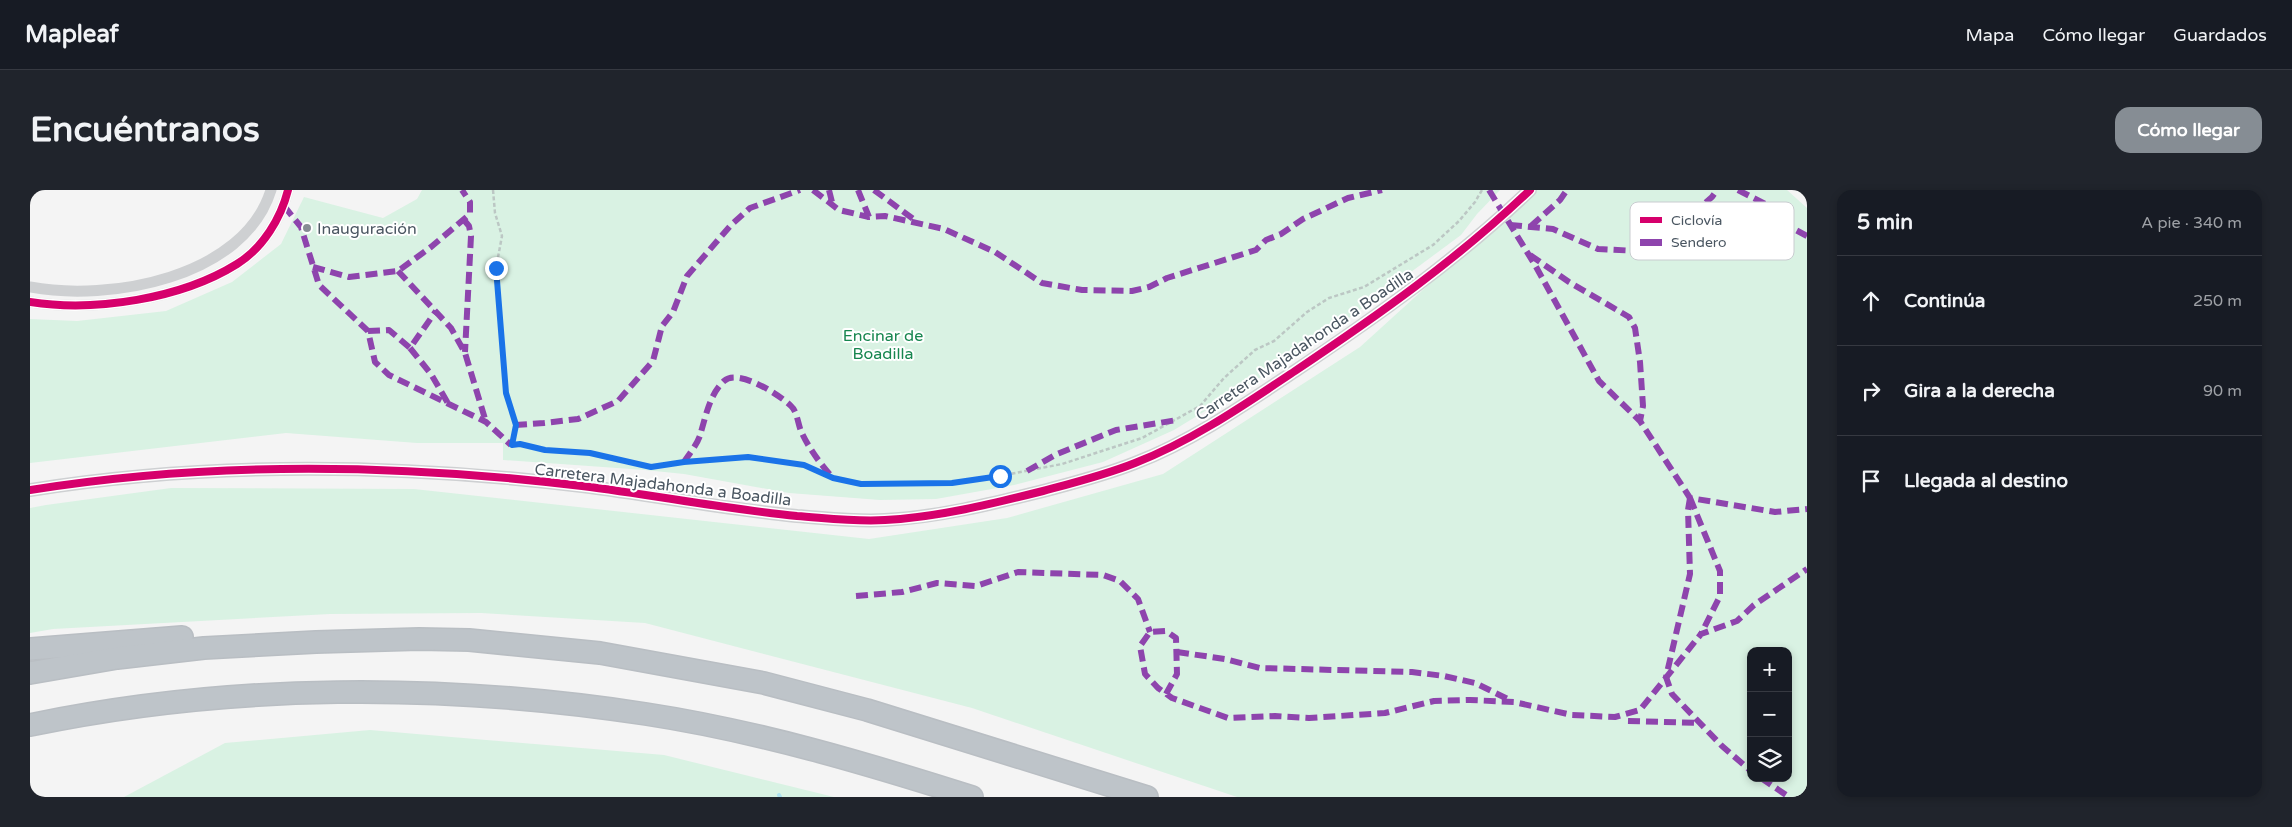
<!DOCTYPE html>
<html lang="es">
<head>
<meta charset="utf-8">
<style>
	:root { --surface:#171b24; --page:#20242c; --text:#f1f3f6; --muted:#9ea1a6; --line:#363941; --accent:#868d94 }
	body { margin:0; font-family:"Varela Round",sans-serif; background:var(--page); color:var(--text) }
	.controls { position:absolute; right:15px; bottom:15px; display:grid; overflow:hidden; border-radius:10px; box-shadow:0 2px 8px #0003 }
	.controls button { width:45px; height:45px; display:grid; place-items:center; padding:0; border:0; border-bottom:1px solid var(--line); background:var(--surface); color:var(--text); font:25px sans-serif }
	.stop { position:absolute; width:15px; height:15px; margin:-11px; border:4px solid #1a73e8; border-radius:50%; background:#fff }
	.stop.end { background:#1a73e8; border-color:#fff; box-shadow:0 1px 5px #0008 }
	.list { margin:0; padding:0; list-style:none }
	h2 { display:flex; justify-content:space-between; align-items:center; height:65px; margin:0; padding:0 20px; font-size:21px }
	h2 small { font-size:16px; font-weight:400; color:var(--muted) }
	.list li { display:grid; grid-template-columns:32px 1fr auto; gap:15px; align-items:center; box-sizing:border-box; height:90px; padding:0 20px; border-top:1px solid var(--line) }
	.list b { display:block; font-size:19px; white-space:nowrap }
	.list em { font-size:16px; font-style:normal; color:var(--muted) }
	.icon { flex:none; width:28px; height:28px; fill:none; stroke:currentColor; stroke-width:2; stroke-linecap:round; stroke-linejoin:round }
	.map { position:relative; flex:none; width:1777px; height:607px; overflow:hidden; border-radius:15px }
	header { display:flex; align-items:center; gap:30px; box-sizing:border-box; height:70px; padding:0 25px; background:var(--surface); border-bottom:1px solid var(--line) }
	header strong { font-size:24px }
	nav { display:flex; gap:28px; margin-inline-start:auto; font-size:18px }
	.intro { display:flex; align-items:center; justify-content:space-between; box-sizing:border-box; height:120px; padding:0 30px }
	h1 { margin:0; font-size:35px }
	.button { padding:12px 22px; border-radius:15px; background:var(--accent); color:#fff; font-size:18px; font-weight:700 }
	main { display:flex; gap:30px; padding:0 30px }
	aside { flex:1; background:var(--surface); border-radius:15px; box-shadow:0 2px 8px #0003 }
	.map>svg:first-child { display:block }
	.green { fill:#d9f2e3; fill-rule:evenodd }
	.lines { fill:none; stroke-linecap:round; stroke-linejoin:round }
	.stream { stroke:#aee2f0; stroke-width:4 }
	.motorway-casing { stroke:#b9bec3; stroke-width:24 }
	.path { stroke:#bcc7c4; stroke-width:2.5; stroke-dasharray:4 2.5; stroke-linecap:butt }
	.minor { stroke:#ced0d2; stroke-width:11 }
	.tertiary { stroke:#ced0d2; stroke-width:14 }
	.motorway { stroke:#bec4c9; stroke-width:21 }
	.quiet { stroke:#8e44ad; stroke-width:6; stroke-dasharray:12 6; stroke-linecap:butt }
	.cycleway-casing { stroke:#fff; stroke-width:11 }
	.cycleway { stroke:#d6006c; stroke-width:8 }
	.route { stroke:#1a73e8; stroke-width:6 }
	.poi-dot { fill:#868d94; stroke:#fff; stroke-width:2 }
	.labels { text-anchor:middle; stroke-width:4; stroke-linejoin:round; paint-order:stroke }
	.poi-label { font-size:16px; fill:#4a5661; stroke:#fff; text-anchor:start }
	.park-label { font-size:16px; fill:#17864f; stroke:#fff }
	.street-label { font-size:16px; fill:#4a5661; stroke:#fff }
	.key { fill:#fff; stroke:#c9ccd0; stroke-width:1 }
	.key-label { font-size:14px; fill:#4a5661 }
</style>
</head>
<body>
<header>
<strong>Mapleaf</strong>
<nav><a>Mapa</a><a>Cómo llegar</a><a>Guardados</a></nav>
</header>
<div class="intro"><h1>Encuéntranos</h1><a class="button">Cómo llegar</a></div>
<main>
<div class="map">
<svg width="1777" height="607" viewBox="0 0 1777 607">
	<rect width="100%" height="100%" fill="#f4f4f4"/>
	<!-- green -->
	<g class="green">
		<path d="M392 0H1470L1447 24 1431 45 1277 159 1144 240 1073 272 984 295 906 309 850 310 759 303 654 284 615 280 473 270V253H387L256 243 0 273V129L47 131 136 121 202 92 251 54 274 7 353 28 387 9Z"/>
		<path d="M1503 0H1757L1777 18V607H1207L942 518 615 433 451 423 300 424 23 439 0 443V318L16 315 141 298 384 299 839 349 977 328 1133 284 1330 157ZM1721 461H1758V588H1721Z"/>
		<path d="M340 540 634 565 804 607H94L195 553Z"/>
	</g>
	<g class="lines">
		<!-- stream -->
		<path class="stream" d="M749 605 750 607"/>
		<!-- motorway casing -->
		<g class="motorway-casing">
			<g id="motorway">
				<path d="M0 459 152 447"/>
				<path d="M0 483 87 468 174 458 286 452 389 449 439 450 570 463 734 493 837 520 1117 607"/>
				<path d="M0 535C202 493 413 493 616 524 727 541 835 573 942 607"/>
			</g>
		</g>
		<!-- path -->
		<path class="path" d="M463 0 465 23 472 46 466 78 476 203 485 235 481 255 490 254 515 260 560 263 621 277 654 272 718 267 775 275 803 288 831 294 922 293 970 286 1032 274 1112 248 1170 216 1194 188 1225 160 1244 151 1277 122 1299 108 1334 97 1403 55 1429 31 1445 12 1452 0"/>
		<!-- minor -->
		<g class="minor">
			<path d="M0 97C79 112 214 88 241 0"/>
			<path d="M0 112C65 122 151 109 207 74 233 58 251 28 258 0"/>
		</g>
		<!-- tertiary -->
		<path class="tertiary" d="M0 300C181 271 371 274 552 296 624 305 695 319 767 326 796 328 826 332 855 330 909 327 961 314 1013 301 1043 293 1075 285 1105 273 1162 251 1214 215 1265 181 1347 126 1428 69 1500 0"/>
		<!-- motorway -->
		<use href="#motorway" class="motorway"/>
		<!-- quiet -->
		<g class="quiet">
			<path d="M783 0 809 20 839 27"/>
			<path d="M799 0 803 16"/>
			<path d="M828 0 839 27 855 26 914 39 965 62 1012 93 1052 100 1102 101 1119 97 1137 88 1226 60 1236 50 1251 44 1273 29 1318 8 1352 0"/>
			<path d="M844 0 886 31"/>
			<path d="M1459 0 1505 75 1569 191 1610 231 1660 308 1745 322 1777 319"/>
			<path d="M1708 0 1739 16 1764 39 1777 46"/>
			<path d="M254 16 271 37 289 95 338 141 345 172 359 185 456 232 481 255"/>
			<path d="M434 30 439 36 441 46 435 162"/>
			<path d="M1480 35 1523 39 1568 59 1608 61 1653 32 1682 7 1687 0"/>
			<path d="M1501 36 1530 10 1537 0"/>
			<path d="M1500 65 1539 92 1599 127 1605 138 1610 172 1613 216 1610 231"/>
			<path d="M283 77 319 87 368 81 401 57 440 24V12L432 0"/>
			<path d="M368 81 421 138 435 163 456 232"/>
			<path d="M338 141 359 140 380 158 406 121"/>
			<path d="M380 158 401 184 419 215"/>
			<path d="M485 235 514 233 548 229 588 211 623 171 632 136 643 122 657 86 701 35 720 18 770 0"/>
			<path d="M654 272C660 263 669 252 671 242 676 225 680 204 694 191 708 178 750 205 761 216 767 221 768 234 771 241 778 257 791 275 803 288"/>
			<path d="M997 281 1027 264 1086 240 1147 230"/>
			<path d="M1660 308 1658 320 1660 384 1636 487 1642 504 1692 556 1721 581"/>
			<path d="M1660 308 1690 381V406L1671 444"/>
			<path d="M826 406 872 402 907 393 946 396 988 382 1073 385 1090 391 1108 409 1120 442"/>
			<path d="M1147 462 1195 469 1230 478 1382 482 1414 486 1445 493 1482 511"/>
			<path d="M1136 504 1147 484 1146 448 1136 441 1120 442 1110 456 1115 484 1128 498 1142 508 1198 528 1245 526 1279 528 1355 523 1404 511 1440 510 1484 512 1542 525 1585 527 1610 520 1671 444 1707 431 1724 415 1777 379"/>
			<path d="M1598 531 1671 533"/>
			<path d="M1731 588 1759 607"/>
		</g>
		<!-- cycleway casing -->
		<g class="cycleway-casing">
			<g id="cycleway">
				<path d="M0 112C65 122 151 109 207 74 233 58 251 28 258 0"/>
				<path d="M0 300C181 271 371 274 552 296 624 305 695 319 767 326 796 328 826 332 855 330 909 327 961 314 1013 301 1043 293 1075 285 1105 273 1162 251 1214 215 1265 181 1347 126 1428 69 1500 0"/>
			</g>
		</g>
		<!-- cycleway -->
		<use href="#cycleway" class="cycleway"/>
	</g>
	<g class="lines">
		<!-- route -->
		<path class="route" d="M466 78 476 203 486 235 482 255 490 254 515 260 560 263 621 277 654 272 718 267 774 275 803 288 831 294 922 293 970 286"/>
	</g>
	<!-- markers -->
	<circle class="poi-dot" cx="277" cy="38" r="5"/>
	<g class="labels">
		<!-- poi labels -->
		<g class="poi-label">
			<text x="287" y="44">Inauguración</text>
		</g>
		<!-- park labels -->
		<g class="park-label">
			<text x="853" y="151">Encinar de<tspan x="853" dy="18">Boadilla</tspan></text>
		</g>
		<!-- street labels -->
		<g class="street-label">
			<text transform="translate(1274 154) rotate(-34)" y="6">Carretera Majadahonda a Boadilla</text>
			<text transform="translate(633 294) rotate(7)" y="6">Carretera Majadahonda a Boadilla</text>
		</g>
	</g>
	<!-- legend -->
	<rect x="1600" y="12" width="164" height="58" rx="8" class="key"/>
	<rect x="1610" y="27" width="22" height="6" fill="#d6006c"/>
	<rect x="1610" y="49" width="22" height="7" fill="#8e44ad"/>
	<g class="key-label">
		<text x="1641" y="35">Ciclovía</text>
		<text x="1641" y="57">Sendero</text>
	</g>
</svg>
<div class="controls">
<button>+</button>
<button>−</button>
<button><svg class="icon" aria-label="layers" viewBox="0 0 24 24"><path d="M12 4l9 5-9 5-9-5zM3 14l9 5 9-5"/></svg></button>
</div>
<div class="stop" style="left:970px;top:286px"></div>
<div class="stop end" style="left:466px;top:78px"></div>
</div>
<aside>
<h2>5 min<small>A pie · 340 m</small></h2>
<ul class="list">
<li><svg class="icon" aria-label="ahead" viewBox="0 0 24 24"><path d="M12 20V5M6 11l6-6 6 6"/></svg><div><b>Continúa</b></div><em>250 m</em></li>
<li><svg class="icon" aria-label="right" viewBox="0 0 24 24"><path d="M7 20v-9h11M14 6l5 5-5 5"/></svg><div><b>Gira a la derecha</b></div><em>90 m</em></li>
<li><svg class="icon" aria-label="arrive" viewBox="0 0 24 24"><path d="M6 21V4h12l-3 4 3 4H6"/></svg><div><b>Llegada al destino</b></div></li>
</ul>
</aside>
</main>
</body>
</html>
